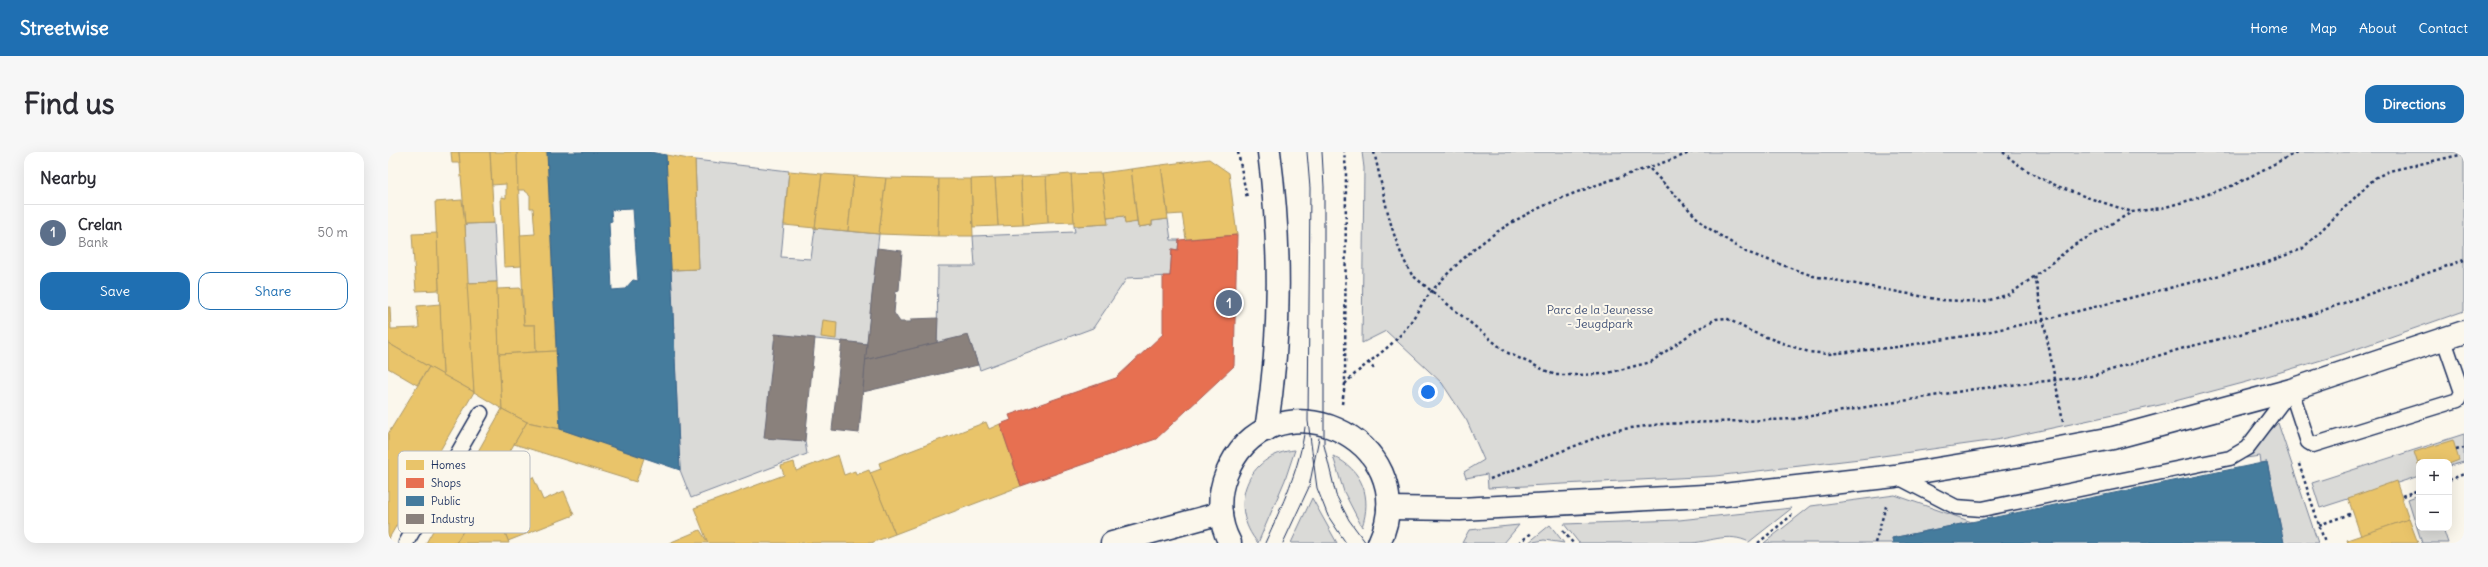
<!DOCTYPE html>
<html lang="en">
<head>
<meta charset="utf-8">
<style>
	:root { --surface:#fff; --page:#f7f7f7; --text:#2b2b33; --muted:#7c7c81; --line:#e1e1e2; --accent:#1f6fb2 }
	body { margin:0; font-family:Delius,sans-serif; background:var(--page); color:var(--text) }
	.controls { position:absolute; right:12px; bottom:12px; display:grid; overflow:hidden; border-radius:8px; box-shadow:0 4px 16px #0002 }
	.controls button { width:36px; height:36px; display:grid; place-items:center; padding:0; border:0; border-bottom:1px solid var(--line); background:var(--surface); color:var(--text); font:20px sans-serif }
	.you { position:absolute; left:1040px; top:240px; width:14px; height:14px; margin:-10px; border:3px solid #fff; border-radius:50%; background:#1a73e8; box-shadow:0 0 0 6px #1a73e833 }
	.badge { display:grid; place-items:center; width:26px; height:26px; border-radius:50%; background:var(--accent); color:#fff; font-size:13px; font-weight:700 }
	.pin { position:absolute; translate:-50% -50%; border:2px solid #fff; box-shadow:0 1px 4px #0006 }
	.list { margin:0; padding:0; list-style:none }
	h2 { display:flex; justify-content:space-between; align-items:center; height:52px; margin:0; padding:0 16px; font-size:17px }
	h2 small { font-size:13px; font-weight:400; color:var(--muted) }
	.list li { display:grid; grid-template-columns:26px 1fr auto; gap:12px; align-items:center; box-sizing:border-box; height:56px; padding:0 16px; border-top:1px solid var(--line) }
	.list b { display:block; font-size:15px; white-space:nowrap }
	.list p { margin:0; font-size:13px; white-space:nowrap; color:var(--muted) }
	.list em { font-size:13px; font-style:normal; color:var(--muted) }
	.actions { display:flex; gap:8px; padding:12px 16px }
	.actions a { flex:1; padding:9px 0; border:1px solid var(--accent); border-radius:12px; text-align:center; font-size:14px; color:var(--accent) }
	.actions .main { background:var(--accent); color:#fff }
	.map { position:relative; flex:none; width:2076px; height:391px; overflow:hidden; border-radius:12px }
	header { display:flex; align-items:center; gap:24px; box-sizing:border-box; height:56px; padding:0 20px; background:var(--accent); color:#fff }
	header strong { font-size:19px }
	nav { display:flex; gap:22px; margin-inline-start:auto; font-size:14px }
	.intro { display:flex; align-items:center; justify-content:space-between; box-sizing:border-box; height:96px; padding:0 24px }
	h1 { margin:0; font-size:28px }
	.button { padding:10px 18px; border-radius:12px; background:var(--accent); color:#fff; font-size:14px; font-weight:700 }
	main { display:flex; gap:24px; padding:0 24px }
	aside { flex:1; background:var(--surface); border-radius:12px; box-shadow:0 4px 16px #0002 }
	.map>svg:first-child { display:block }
	.green { fill:#dadad7; stroke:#7a849a }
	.homes { fill:#e9c46a; stroke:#ab9766 }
	.shops { fill:#e76f51; stroke:#aa5c55 }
	.public { fill:#457b9d; stroke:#38648a; fill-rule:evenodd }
	.industry { fill:#8a817c; stroke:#696873 }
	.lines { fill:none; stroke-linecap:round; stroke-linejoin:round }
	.service-casing { stroke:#1b2f5e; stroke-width:17 }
	.minor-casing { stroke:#1b2f5e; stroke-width:25 }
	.primary-casing { stroke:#1b2f5e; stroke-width:25 }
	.path { stroke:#1b2f5e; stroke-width:2.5; stroke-dasharray:3 3; stroke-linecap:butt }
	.service { stroke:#fbf7ec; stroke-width:14 }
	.minor { stroke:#fbf7ec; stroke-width:22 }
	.primary { stroke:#fbf7ec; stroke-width:22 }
	.tram { stroke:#1b2f5e; stroke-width:1 }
	.labels { text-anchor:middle; stroke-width:4; stroke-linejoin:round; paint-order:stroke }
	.park-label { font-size:12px; fill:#415176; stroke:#fbf7ec }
	.key { fill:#fbf7ec; stroke:#b8bbc1; stroke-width:1 }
	.key-label { font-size:11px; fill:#1b2f5e }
</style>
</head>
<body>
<header>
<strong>Streetwise</strong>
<nav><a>Home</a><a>Map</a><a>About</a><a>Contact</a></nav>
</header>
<div class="intro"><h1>Find us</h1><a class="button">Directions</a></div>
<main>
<aside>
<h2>Nearby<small></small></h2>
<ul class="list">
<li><span class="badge" style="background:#5c6f8a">1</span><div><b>Crelan</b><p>Bank</p></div><em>50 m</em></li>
</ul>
<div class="actions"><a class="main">Save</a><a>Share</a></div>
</aside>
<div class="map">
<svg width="2076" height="391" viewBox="0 0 2076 391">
	<rect width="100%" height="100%" fill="#fbf7ec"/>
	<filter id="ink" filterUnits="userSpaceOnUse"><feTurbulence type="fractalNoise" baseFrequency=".025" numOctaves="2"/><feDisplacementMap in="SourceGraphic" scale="8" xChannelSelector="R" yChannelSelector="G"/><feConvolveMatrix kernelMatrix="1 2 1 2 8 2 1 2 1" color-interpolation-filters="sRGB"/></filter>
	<g filter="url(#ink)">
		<!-- green -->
		<g class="green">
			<path d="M974 0H2076V159L1954 202 1859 230 1772 253 1608 288 1480 306 1327 324 1100 336 1099 322 1078 326 1076 320 1096 308 1079 269 1054 231 998 179 974 191 976 16Z"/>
			<path d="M307 8 401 19 393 105 423 107 427 76 491 82 479 192 387 183 377 285 417 289 419 302 303 346 292 318 283 118 311 117Z"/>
			<path d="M736 64 737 71 749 70 750 75 764 73V69L780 67 783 88H791L790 98 784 97 782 124 739 126 705 176 592 218 580 184 549 191 550 114H587L585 84 687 80 686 74 719 72V66Z"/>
			<path d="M106 71 109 130 79 131 77 72Z"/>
			<path d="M1890 271 1930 391H1896L1879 310 1873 311 1872 304 1858 306 1869 292Z"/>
			<path d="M2076 282V310L2061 314V310H2031V324L1932 356 1924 331Z"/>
			<path d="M907 298 897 328 870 391C839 355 859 302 907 298Z"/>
			<path d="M945 304C975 318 984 345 974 375L956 340Z"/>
			<path d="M1507 343 1584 370 1504 386 1505 391H1376L1423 354Z"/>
			<path d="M2031 343V376H2055L2060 391H2034L2020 347Z"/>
			<path d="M924 346 949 391H903Z"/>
			<path d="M1404 356 1361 390C1340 380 1325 389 1304 391 1267 391 1228 391 1191 391L1176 372 1291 368Z"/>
			<path d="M1131 373 1116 391H1074L1081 378Z"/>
			<path d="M1162 373 1176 391 1156 388 1140 391Z"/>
		</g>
		<!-- homes -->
		<g class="homes">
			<path d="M63 0H71L72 11H64Z"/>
			<path d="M71 0H102L106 71 77 72Z"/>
			<path d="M102 0H129L134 114 116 115 113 45 118 46V32L104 33Z"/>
			<path d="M129 0H159L168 199 148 200 147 173H136L132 83 147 82 145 56H142V43L136 38H130Z"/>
			<path d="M278 3 307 8 311 117 283 118Z"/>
			<path d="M821 7 841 21 849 83 798 87 794 62 780 63 773 13Z"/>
			<path d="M773 13 780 67 764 69V73L750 75 743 17Z"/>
			<path d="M743 17 749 70 737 72 736 64 719 66 713 21Z"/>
			<path d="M401 19 434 22 427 76 396 73Z"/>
			<path d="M713 21 720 72 686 74 683 22Z"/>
			<path d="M434 22 466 24 460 79 427 76Z"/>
			<path d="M683 22 686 70 660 71 658 24Z"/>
			<path d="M466 24 498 26 491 82 460 79Z"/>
			<path d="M658 24 660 71 635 73 633 25Z"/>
			<path d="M633 25 635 73 610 74 607 26Z"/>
			<path d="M498 26 551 27 550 84 491 82Z"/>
			<path d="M607 26 610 74 585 75 583 27Z"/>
			<path d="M551 27H583L585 84H550Z"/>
			<path d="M74 48 77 72 86 240 55 223 47 50Z"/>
			<path d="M49 81 51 138 28 139 24 82Z"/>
			<path d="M109 130 111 202 114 257 86 240 79 131Z"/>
			<path d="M133 136 136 173H147L148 200 111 202 109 137Z"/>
			<path d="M52 152 55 223 0 191V155H2L3 177 31 176 29 154Z"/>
			<path d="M435 168 449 170 448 187 433 185Z"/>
			<path d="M0 191 41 215 29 233 0 216Z"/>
			<path d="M168 199 172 277 139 270 114 257 111 202Z"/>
			<path d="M41 215 86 240 0 388V282Z"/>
			<path d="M114 257 139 270 68 391H38Z"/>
			<path d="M139 270 172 277 256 306 248 330 126 292Z"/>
			<path d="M598 270 601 277 612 272 633 334 507 382 482 321 493 317 491 311Z"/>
			<path d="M2065 288 2071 308 2061 312 2031 310V315L2026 300Z"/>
			<path d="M450 303 456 323 467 319 468 323 481 318 507 382 483 391H320L306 356 396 323 393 314 406 310 408 319Z"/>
			<path d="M145 325 155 348 176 339 186 363 120 389 112 365 132 357 123 334Z"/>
			<path d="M2008 329 2021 367 1973 384 1960 346Z"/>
			<path d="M100 338 121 391H68Z"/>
			<path d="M2021 367 2030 391H1960L1959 388Z"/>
			<path d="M312 378 320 391H281Z"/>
		</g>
		<!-- shops -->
		<path class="shops" d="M849 83 846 214 768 287 633 334 612 272 623 268 621 263 728 226 775 182V124H782L784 97 790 98 791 88Z"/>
		<!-- public -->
		<g class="public">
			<path d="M159 0H262L278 3 292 318 172 277ZM245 57 250 129 245 128 237 137 224 138 221 70 224 69 223 58Z"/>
			<path d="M1879 310 1896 391H1505L1504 386Z"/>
		</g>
		<!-- industry -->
		<g class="industry">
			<path d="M489 96 514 99 511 138 508 139 506 161 512 170H523V167L550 166 549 191 477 208Z"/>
			<path d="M387 182 427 186 417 289 376 286Z"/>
			<path d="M580 183 590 213 475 240 477 208Z"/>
			<path d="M454 189 479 192 471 281 444 278Z"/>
		</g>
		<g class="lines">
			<!-- service casing -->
			<g class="service-casing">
				<g id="service">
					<path d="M1903 238 1920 290 1925 293 2070 248 2074 240 2056 188"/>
					<path d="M1508 324 1568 355 1594 357 1842 306 1859 296 1903 238"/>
					<path d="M18 391 93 261"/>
				</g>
			</g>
			<!-- minor casing -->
			<g class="minor-casing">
				<g id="minor">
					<path d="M1000 356 1072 357 1335 343 1507 324 1635 303 1725 286 1903 238 2076 180"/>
					<path d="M724 391 833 361"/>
				</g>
			</g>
			<!-- primary casing -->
			<g class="primary-casing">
				<g id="primary">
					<path d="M878 278C893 187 893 91 881 0"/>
					<path d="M842 391C831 371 829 345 838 323 880 216 1040 285 991 391"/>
				</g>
			</g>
			<!-- path -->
			<g class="path">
				<path d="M850 0 859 46"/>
				<path d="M986 0C996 40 1002 87 1024 123L1118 200 1167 223H1192L1216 222 1263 210 1308 178 1328 167 1338 166 1364 180 1403 194 1421 200 1440 202 1509 195 1589 182 1655 168 1872 113 1914 97 1987 26 2001 19 2076 2"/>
				<path d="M1615 0C1650 33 1700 45 1744 60"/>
				<path d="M1262 17 1317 74 1358 100 1425 124 1553 148 1595 150 1622 142 1647 124"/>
				<path d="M980 210 988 219"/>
				<path d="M957 232C974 213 999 199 1015 180 1026 167 1033 152 1043 140 1061 119 1083 98 1106 82 1165 41 1237 26 1304 0"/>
				<path d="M954 252 957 232 958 17 956 0"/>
				<path d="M1675 269 1647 124 1686 93 1744 60 1774 56 1806 47 1846 33 1909 0"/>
				<path d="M2068 298 2076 296"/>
				<path d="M1911 312 1937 391"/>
				<path d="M1102 327 1228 278 1274 272 1406 267 1587 237 1703 224 1796 196 1908 168 2076 108"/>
				<path d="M2061 328 2076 322"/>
				<path d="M2014 344 2031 338"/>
				<path d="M1931 373 1965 361"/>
				<path d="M1175 379 1185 391"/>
				<path d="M1131 391 1145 380"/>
				<path d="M1370 391 1404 363"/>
				<path d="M1487 391 1499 351"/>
			</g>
			<!-- service -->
			<use href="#service" class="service"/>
			<!-- minor -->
			<use href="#minor" class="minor"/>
			<!-- primary -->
			<use href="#primary" class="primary"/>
			<!-- tram -->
			<g class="tram">
				<path d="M919 0 922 36 920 269 929 336 940 364 958 391"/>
				<path d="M934 0 936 35V293L948 343 961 368 978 391"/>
				<path d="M877 391C894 353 912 317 917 275"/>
				<path d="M895 391 921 335 931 286"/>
			</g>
		</g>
	</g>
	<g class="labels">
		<!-- park labels -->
		<g class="park-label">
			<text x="1212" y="162">Parc de la Jeunesse<tspan x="1212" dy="14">- Jeugdpark</tspan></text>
		</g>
	</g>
	<!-- legend -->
	<rect x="10" y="299" width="132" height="82" rx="6" class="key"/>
	<rect x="18" y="308" width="18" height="10" fill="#e9c46a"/>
	<rect x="18" y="326" width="18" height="10" fill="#e76f51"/>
	<rect x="18" y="344" width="18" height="10" fill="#457b9d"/>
	<rect x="18" y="362" width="18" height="10" fill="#8a817c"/>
	<g class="key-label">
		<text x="43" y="317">Homes</text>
		<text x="43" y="335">Shops</text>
		<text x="43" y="353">Public</text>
		<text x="43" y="371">Industry</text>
	</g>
</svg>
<div class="controls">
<button>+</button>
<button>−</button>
</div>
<div class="you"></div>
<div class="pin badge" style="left:841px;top:151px;background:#5c6f8a">1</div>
</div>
</main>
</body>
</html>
